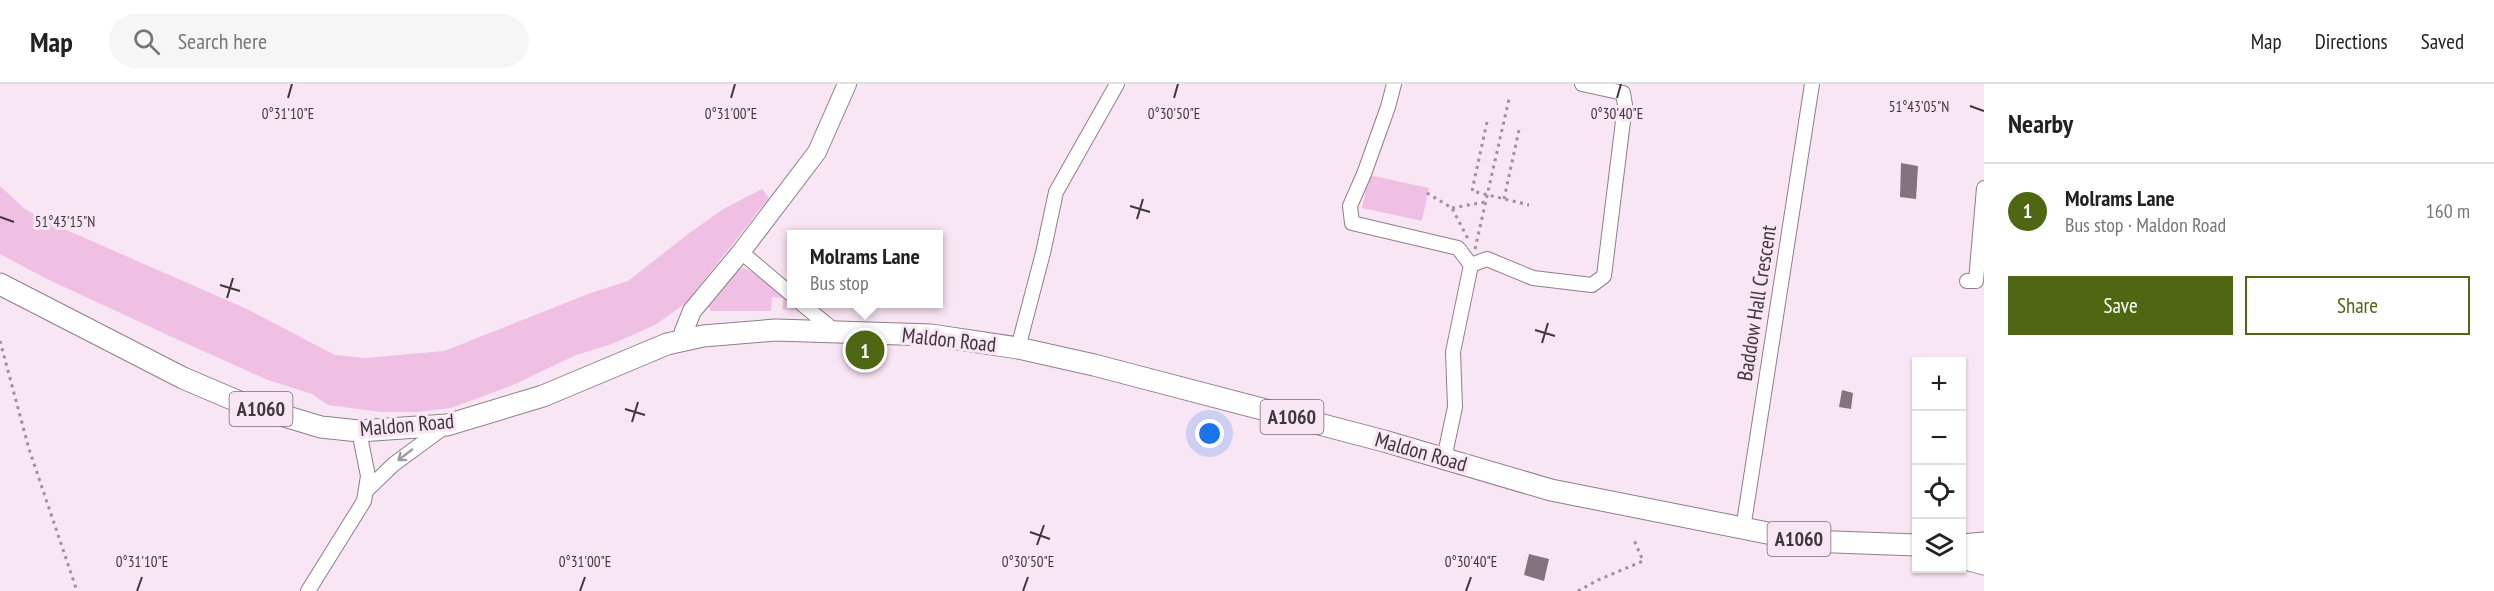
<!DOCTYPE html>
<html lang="en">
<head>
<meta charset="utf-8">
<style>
	:root { --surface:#fff; --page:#f6f6f6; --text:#222; --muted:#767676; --line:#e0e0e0; --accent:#4f6613 }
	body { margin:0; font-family:"PT Sans Narrow",sans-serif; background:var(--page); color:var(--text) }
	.controls { position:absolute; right:18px; bottom:18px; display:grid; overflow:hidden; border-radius:0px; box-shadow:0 2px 4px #0004 }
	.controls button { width:54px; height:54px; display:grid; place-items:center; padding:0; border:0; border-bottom:2px solid var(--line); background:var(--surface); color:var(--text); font:30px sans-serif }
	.you { position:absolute; left:1210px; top:350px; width:21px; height:21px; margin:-15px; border:4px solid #fff; border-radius:50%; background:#1a73e8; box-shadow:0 0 0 9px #1a73e833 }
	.badge { display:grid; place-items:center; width:39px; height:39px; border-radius:50%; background:var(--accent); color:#fff; font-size:20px; font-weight:700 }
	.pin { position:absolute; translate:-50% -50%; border:3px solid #fff; box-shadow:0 2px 6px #0006 }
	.popup { position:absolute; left:787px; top:146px; width:156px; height:78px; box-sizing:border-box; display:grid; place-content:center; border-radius:0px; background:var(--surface); filter:drop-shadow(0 2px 4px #0005); font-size:20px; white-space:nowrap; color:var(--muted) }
	.popup b { font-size:22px; color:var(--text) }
	.popup::after { content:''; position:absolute; left:50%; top:100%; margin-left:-12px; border:12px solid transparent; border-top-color:var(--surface) }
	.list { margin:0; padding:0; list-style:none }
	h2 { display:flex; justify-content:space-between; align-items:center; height:78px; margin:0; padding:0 24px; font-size:26px }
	h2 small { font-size:20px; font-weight:400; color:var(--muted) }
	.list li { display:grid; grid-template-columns:39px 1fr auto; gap:18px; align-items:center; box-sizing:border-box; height:96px; padding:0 24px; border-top:2px solid var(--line) }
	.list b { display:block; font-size:22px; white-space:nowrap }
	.list p { margin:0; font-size:20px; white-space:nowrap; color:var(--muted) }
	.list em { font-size:20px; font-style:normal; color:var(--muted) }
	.actions { display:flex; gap:12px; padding:18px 24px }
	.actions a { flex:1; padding:14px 0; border:2px solid var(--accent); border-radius:0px; text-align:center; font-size:21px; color:var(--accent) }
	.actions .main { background:var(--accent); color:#fff }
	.icon { flex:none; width:33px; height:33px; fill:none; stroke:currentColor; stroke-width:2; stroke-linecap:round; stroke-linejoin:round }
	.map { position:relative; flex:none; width:1984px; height:507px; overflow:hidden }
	header { display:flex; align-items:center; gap:36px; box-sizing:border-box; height:84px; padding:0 30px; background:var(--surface); border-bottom:2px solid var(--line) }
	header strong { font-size:28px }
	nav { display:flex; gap:33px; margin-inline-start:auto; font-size:21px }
	.search { width:420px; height:54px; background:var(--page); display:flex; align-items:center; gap:15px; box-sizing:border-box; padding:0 21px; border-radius:33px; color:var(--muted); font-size:22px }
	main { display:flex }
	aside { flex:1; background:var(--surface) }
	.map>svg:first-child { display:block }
	.green { fill:#efc0e4 }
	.building { fill:#83737f }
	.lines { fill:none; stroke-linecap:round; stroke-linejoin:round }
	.street-casing { stroke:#8f7e8b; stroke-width:16 }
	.secondary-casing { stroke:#8f7e8b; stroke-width:20 }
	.primary-casing { stroke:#8f7e8b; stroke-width:23 }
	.path { stroke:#9e919a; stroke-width:3; stroke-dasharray:3 4.5; stroke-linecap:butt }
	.street { stroke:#fff; stroke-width:14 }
	.secondary { stroke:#fff; stroke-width:18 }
	.primary { stroke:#fff; stroke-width:21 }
	.oneway { stroke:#9e9b9e }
	.ticks { fill:none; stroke:#3e373c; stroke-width:2 }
	.labels { text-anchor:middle; stroke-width:6; stroke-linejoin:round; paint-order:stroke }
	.shield { fill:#f9e6f4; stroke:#766c73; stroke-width:1.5 }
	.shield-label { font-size:20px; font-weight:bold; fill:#3e373c }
	.street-label { font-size:21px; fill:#3e373c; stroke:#f9e6f4 }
	.ticks-label { font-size:15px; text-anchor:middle; fill:#3e373c; stroke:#f9e6f4; stroke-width:6; stroke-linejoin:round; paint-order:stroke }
</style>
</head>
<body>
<header>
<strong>Map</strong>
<div class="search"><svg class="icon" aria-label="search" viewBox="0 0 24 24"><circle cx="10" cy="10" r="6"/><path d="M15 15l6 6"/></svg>Search here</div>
<nav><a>Map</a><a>Directions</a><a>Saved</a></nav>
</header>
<main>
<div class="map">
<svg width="1984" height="507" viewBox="0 0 1984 507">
	<rect width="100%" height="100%" fill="#f9e6f4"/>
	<!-- green -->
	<g class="green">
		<path d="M1369 91 1429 104 1422 137 1362 124Z"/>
		<path d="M0 102 26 126 55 141 247 225 335 271 365 274 444 267 588 210 628 197 692 147 725 124 762 105 769 114 686 219 655 241 612 260 576 271 511 302 451 324 418 328H381L328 321 312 310 268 296 172 253 47 195 0 170Z"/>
		<path d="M743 184 753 188 795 223 796 226H783V214L772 213 771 227H711L707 221 737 186Z"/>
	</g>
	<!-- building -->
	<g class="building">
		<path d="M1901 79 1918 82 1916 115 1900 113Z"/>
		<path d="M1842 306 1853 309 1851 325 1839 323Z"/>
		<path d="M1529 470 1549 475 1544 497 1524 491Z"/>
	</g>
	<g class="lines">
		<!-- street casing -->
		<g class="street-casing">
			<g id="street">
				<path d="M1394 0 1388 23 1364 90 1350 122 1352 139 1458 164 1471 181 1453 268 1455 323 1444 375"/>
				<path d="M741 168 792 211"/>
				<path d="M1471 181 1487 175 1533 194 1592 201 1604 192 1625 21 1623 9 1582 0"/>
				<path d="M1967 197H1976L1984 104"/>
				<path d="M802 220 836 248"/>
				<path d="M1018 264 1043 169 1056 108 1117 0"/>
				<path d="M367 406 394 380 443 344"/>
				<path d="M1743 445 1812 0"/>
				<path d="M308 507 364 417 368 392 359 347"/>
			</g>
		</g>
		<!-- secondary casing -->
		<g class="secondary-casing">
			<path id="secondary" d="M685 255 684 247 692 227 741 168 817 68 847 0"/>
		</g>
		<!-- primary casing -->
		<g class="primary-casing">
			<g id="primary">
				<path d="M0 200 183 294 244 320 321 343 359 347 447 341 543 312 667 260 703 252 776 246 931 251 1018 264 1094 281 1384 357 1551 406 1808 457 1916 461"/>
				<path d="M1962 461 1984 459"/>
				<path d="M1962 474 1984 480"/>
			</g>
		</g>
		<!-- path -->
		<g class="path">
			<path d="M1487 38 1472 107 1529 121"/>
			<path d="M1427 109 1452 124 1468 155"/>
			<path d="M1504 115 1519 46"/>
			<path d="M1452 124 1485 118"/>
			<path d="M1475 165 1509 15"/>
			<path d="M0 257 29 365 77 507"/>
			<path d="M1578 507 1598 496 1643 477 1634 456"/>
		</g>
		<!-- street -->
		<use href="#street" class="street"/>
		<!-- secondary -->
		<use href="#secondary" class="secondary"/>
		<!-- primary -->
		<use href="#primary" class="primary"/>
	</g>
	<!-- one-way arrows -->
	<defs><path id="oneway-shaft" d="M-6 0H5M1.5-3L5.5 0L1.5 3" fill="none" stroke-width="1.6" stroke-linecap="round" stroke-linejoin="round" transform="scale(1.5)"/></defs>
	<use class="oneway" href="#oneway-shaft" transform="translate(405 371) rotate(142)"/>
	<!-- ticks -->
	<path class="ticks" d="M288 14 292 0M731 14 735 0M1174 14 1178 0M1617 14 1621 0M1970 22 1984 27M1130 122 1150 128M0 133 14 138M1137 135 1143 115M220 201 240 207M227 214 233 194M1535 246 1555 252M1542 259 1548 239M625 325 645 331M632 338 638 318M1030 448 1050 455M1037 461 1044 441M137 507 142 493M580 507 585 493M1023 507 1028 493M1466 507 1471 493"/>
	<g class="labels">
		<!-- shield labels -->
		<g class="shield">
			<rect x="229.5" y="308" width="63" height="34" rx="4.5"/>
			<rect x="1260.5" y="316" width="63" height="34" rx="4.5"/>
			<rect x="1767.5" y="438" width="63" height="34" rx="4.5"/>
		</g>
		<g class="shield-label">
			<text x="261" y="332">A1060</text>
			<text x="1292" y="340">A1060</text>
			<text x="1799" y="462">A1060</text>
		</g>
		<!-- street labels -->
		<g class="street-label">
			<text transform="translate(1757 219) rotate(-81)" y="7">Baddow Hall Crescent</text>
			<text transform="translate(949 256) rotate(6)" y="7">Maldon Road</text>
			<text transform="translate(407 341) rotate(-5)" y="7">Maldon Road</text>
			<text transform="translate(1421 368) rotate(16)" y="7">Maldon Road</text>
		</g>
	</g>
	<g class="ticks-label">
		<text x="1919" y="28">51°43'05"N</text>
		<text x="288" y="35">0°31'10"E</text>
		<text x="731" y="35">0°31'00"E</text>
		<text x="1174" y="35">0°30'50"E</text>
		<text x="1617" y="35">0°30'40"E</text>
		<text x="65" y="143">51°43'15"N</text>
		<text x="142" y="483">0°31'10"E</text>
		<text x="585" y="483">0°31'00"E</text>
		<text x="1028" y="483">0°30'50"E</text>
		<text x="1471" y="483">0°30'40"E</text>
	</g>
</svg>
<div class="controls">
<button>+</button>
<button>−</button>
<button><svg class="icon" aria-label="locate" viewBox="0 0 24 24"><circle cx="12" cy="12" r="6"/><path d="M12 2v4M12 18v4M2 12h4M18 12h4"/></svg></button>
<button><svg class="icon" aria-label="layers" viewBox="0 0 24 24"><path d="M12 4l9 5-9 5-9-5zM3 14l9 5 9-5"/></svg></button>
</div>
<div class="you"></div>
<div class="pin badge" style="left:865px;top:266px">1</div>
<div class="popup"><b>Molrams Lane</b>Bus stop</div>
</div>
<aside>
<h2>Nearby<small></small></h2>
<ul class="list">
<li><span class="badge">1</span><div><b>Molrams Lane</b><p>Bus stop · Maldon Road</p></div><em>160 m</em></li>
</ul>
<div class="actions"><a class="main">Save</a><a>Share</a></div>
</aside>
</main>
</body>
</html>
